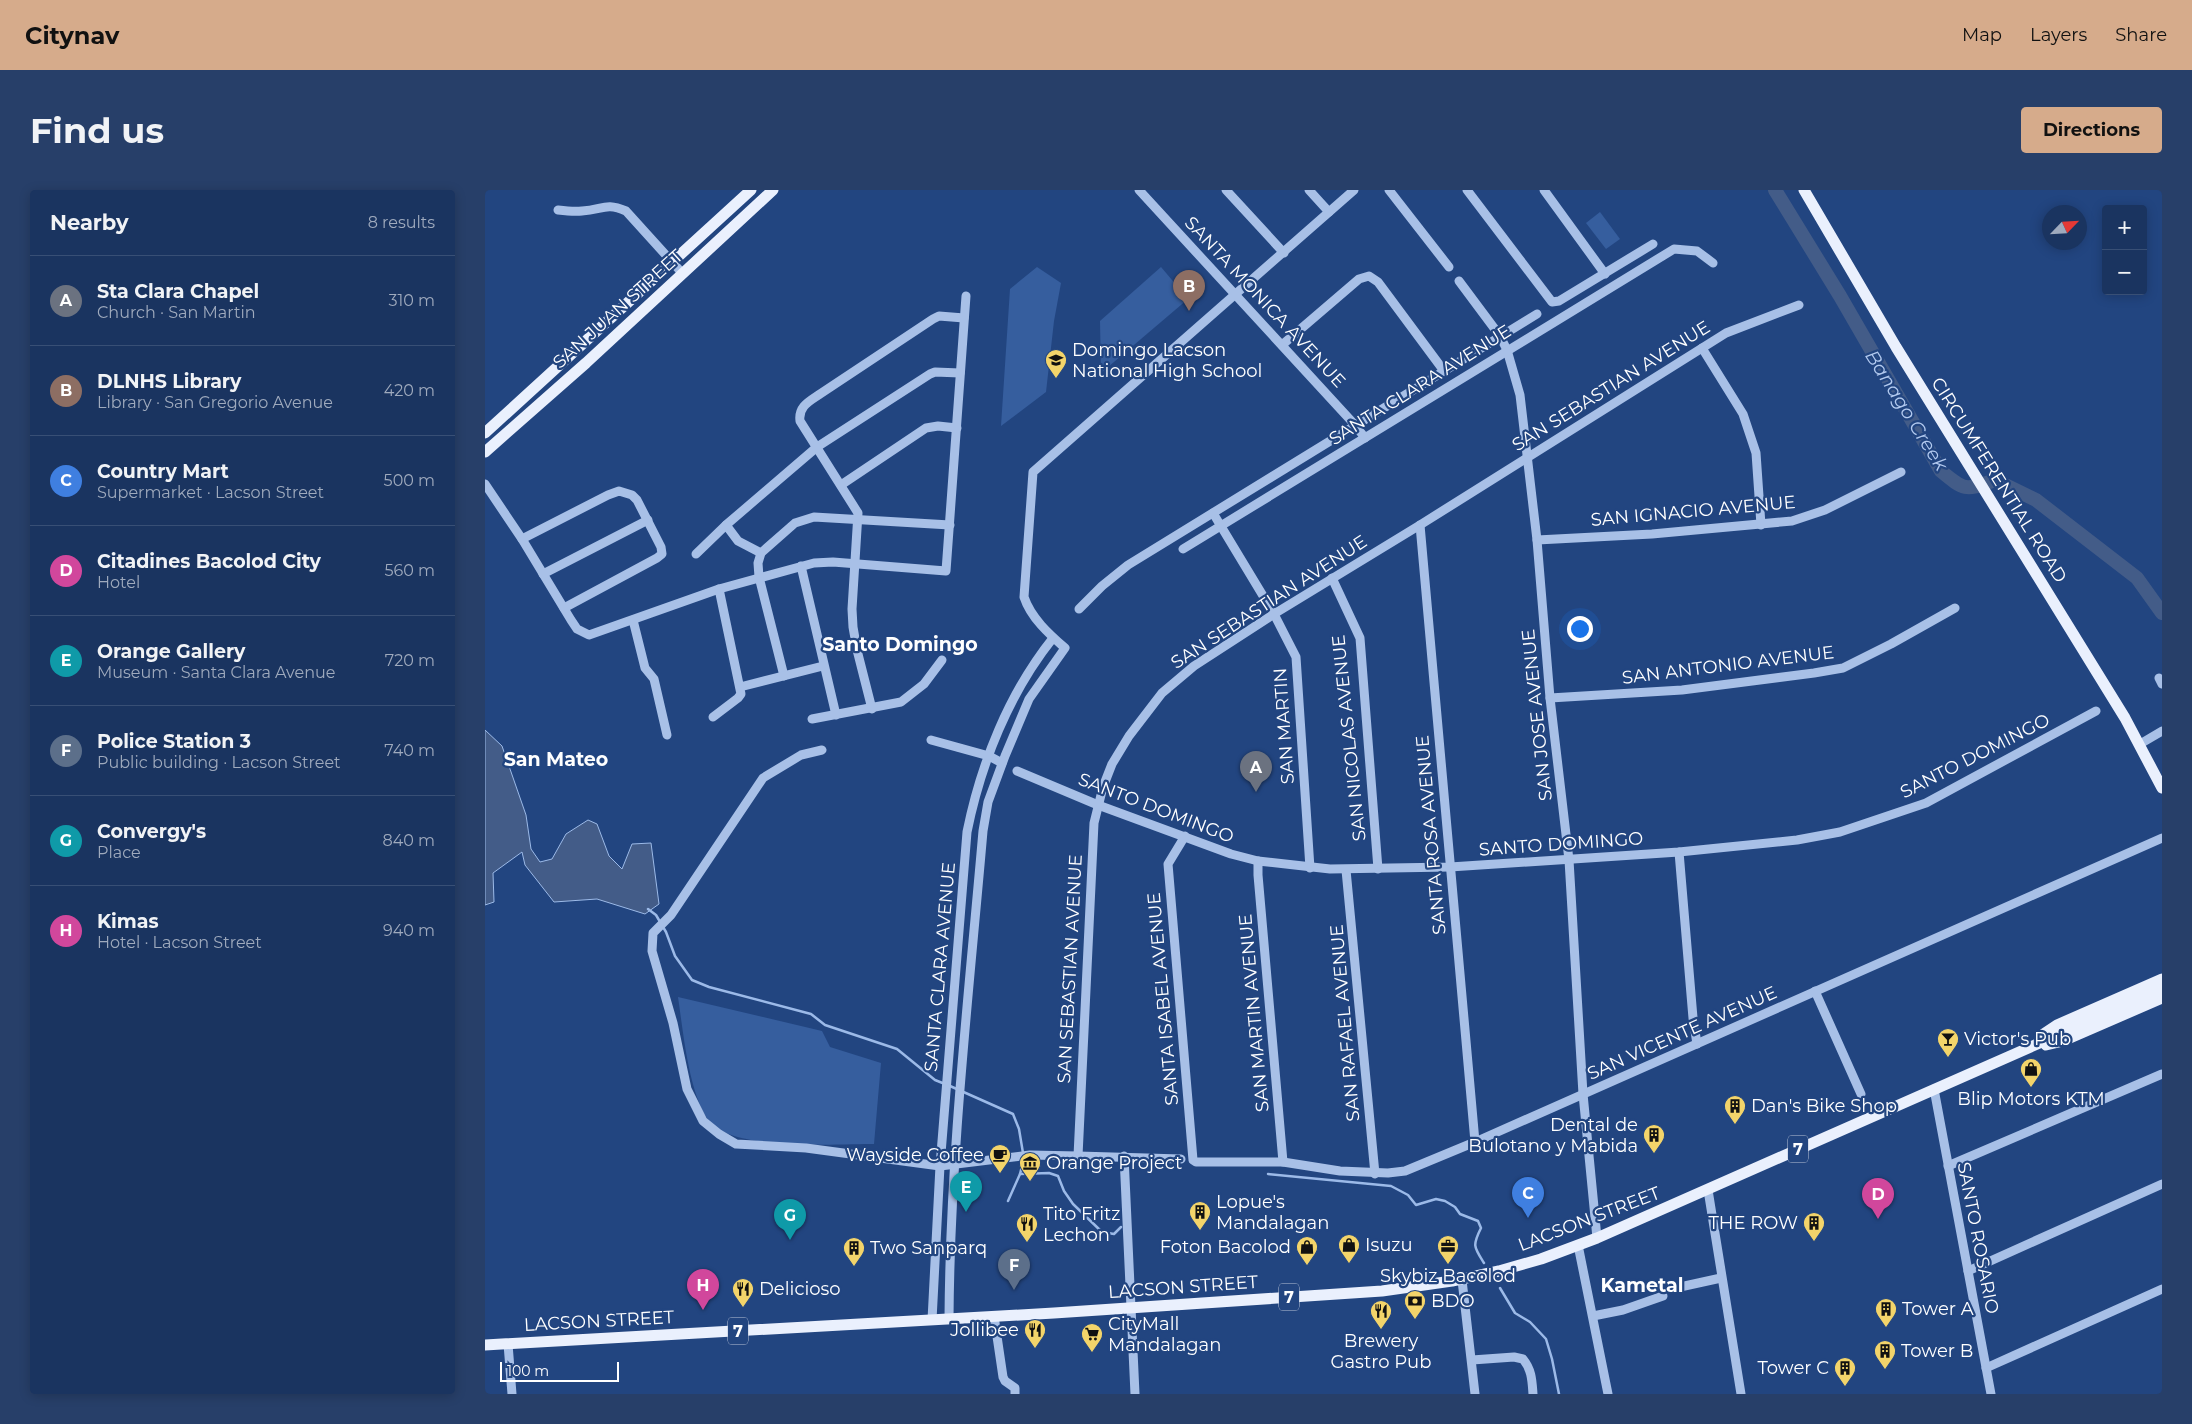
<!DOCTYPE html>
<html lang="en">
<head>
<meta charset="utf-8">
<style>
	:root { --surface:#1a3460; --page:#273f69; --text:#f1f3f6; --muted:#9faabd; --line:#384f75; --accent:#d6ab8b }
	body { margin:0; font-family:Montserrat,sans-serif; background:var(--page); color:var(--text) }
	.controls { position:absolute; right:15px; top:15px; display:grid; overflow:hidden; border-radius:5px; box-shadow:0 2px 12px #0003 }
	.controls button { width:45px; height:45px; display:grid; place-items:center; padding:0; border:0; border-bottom:1px solid var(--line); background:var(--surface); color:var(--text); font:25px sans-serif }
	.compass { position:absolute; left:1557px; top:15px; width:45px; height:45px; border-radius:50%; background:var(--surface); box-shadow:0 2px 12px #0003; rotate:65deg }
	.scale { position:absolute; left:15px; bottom:12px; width:119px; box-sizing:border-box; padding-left:5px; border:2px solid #fff; border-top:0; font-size:14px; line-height:18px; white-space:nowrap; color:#fff; -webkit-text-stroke:4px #224580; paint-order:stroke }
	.you { position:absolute; left:1094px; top:438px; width:18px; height:18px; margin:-12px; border:4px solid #fff; border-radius:50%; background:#1a73e8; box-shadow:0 0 0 8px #1a73e833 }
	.badge { display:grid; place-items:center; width:32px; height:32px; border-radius:50%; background:var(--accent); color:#fff; font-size:16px; font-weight:700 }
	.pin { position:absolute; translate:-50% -41px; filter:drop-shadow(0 1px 2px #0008) }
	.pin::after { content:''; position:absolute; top:26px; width:18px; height:15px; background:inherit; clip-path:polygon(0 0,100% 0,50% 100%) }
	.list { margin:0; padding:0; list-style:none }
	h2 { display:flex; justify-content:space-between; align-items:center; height:65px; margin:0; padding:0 20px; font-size:21px }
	h2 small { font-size:16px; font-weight:400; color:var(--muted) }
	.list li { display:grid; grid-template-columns:32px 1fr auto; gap:15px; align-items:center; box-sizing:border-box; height:90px; padding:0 20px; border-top:1px solid var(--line) }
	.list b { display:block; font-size:19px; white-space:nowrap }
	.list p { margin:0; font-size:16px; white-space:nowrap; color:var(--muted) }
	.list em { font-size:16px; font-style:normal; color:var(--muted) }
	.map { position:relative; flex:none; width:1677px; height:1204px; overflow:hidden; border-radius:5px }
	header { display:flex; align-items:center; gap:30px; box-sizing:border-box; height:70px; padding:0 25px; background:var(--accent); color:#111 }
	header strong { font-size:24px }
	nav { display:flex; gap:28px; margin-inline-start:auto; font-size:18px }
	.intro { display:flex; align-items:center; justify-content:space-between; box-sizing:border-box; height:120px; padding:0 30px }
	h1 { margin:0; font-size:35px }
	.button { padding:12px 22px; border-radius:5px; background:var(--accent); color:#111; font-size:18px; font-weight:700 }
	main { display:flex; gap:30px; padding:0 30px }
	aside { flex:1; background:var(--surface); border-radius:5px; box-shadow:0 2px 12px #0003 }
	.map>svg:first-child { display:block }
	.green { fill:#365e9e }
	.water { fill:#435c88; stroke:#9cbae8 }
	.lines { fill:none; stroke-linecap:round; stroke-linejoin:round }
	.stream { stroke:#9cbae8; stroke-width:2.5 }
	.river { stroke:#435c88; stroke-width:14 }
	.minor { stroke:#a8c0e7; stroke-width:9 }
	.major { stroke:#eaf0fd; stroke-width:11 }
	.labels { text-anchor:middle; stroke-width:4.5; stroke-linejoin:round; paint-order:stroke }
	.shield { fill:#224580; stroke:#bdc7d9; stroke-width:1 }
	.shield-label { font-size:16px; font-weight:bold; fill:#fff }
	.street-label { font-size:18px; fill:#fff; stroke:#224580 }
	.poi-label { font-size:18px; fill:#fff; stroke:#224580; text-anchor:start }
	.water-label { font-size:19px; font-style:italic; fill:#b3caef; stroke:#224580 }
	.neighbourhood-label { font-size:19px; font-weight:bold; fill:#fff; stroke:#224580 }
</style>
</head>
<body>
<header>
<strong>Citynav</strong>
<nav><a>Map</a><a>Layers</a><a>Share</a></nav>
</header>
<div class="intro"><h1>Find us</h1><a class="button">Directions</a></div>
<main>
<aside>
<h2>Nearby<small>8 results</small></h2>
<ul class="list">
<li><span class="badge" style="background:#6b7280">A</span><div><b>Sta Clara Chapel</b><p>Church · San Martin</p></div><em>310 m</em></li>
<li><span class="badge" style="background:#8d6e63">B</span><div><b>DLNHS Library</b><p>Library · San Gregorio Avenue</p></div><em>420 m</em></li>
<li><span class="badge" style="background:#3f7fe0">C</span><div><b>Country Mart</b><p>Supermarket · Lacson Street</p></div><em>500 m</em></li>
<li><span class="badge" style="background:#d1479c">D</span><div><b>Citadines Bacolod City</b><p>Hotel</p></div><em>560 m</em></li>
<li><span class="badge" style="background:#0f9aa8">E</span><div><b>Orange Gallery</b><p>Museum · Santa Clara Avenue</p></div><em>720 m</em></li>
<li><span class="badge" style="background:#5c6f8a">F</span><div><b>Police Station 3</b><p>Public building · Lacson Street</p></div><em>740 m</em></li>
<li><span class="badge" style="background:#0f9aa8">G</span><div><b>Convergy's</b><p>Place</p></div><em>840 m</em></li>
<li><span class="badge" style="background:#d1479c">H</span><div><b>Kimas</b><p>Hotel · Lacson Street</p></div><em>940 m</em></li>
</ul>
</aside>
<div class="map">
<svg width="1677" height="1204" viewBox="0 0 1677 1204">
	<rect width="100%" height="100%" fill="#224580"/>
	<!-- green -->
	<g class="green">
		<path d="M1115 22 1135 49 1121 59 1101 33Z"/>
		<path d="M552 77 576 93 569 131 561 202 516 236 525 99Z"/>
		<path d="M676 77 703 109 616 183 615 131Z"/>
		<path d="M193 807 337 841 345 857 396 873 389 954C352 954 249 961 225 932 204 907 198 840 193 807Z"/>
	</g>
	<!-- water -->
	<path class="water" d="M0 540 17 556 41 625 46 659 55 672 67 669 81 644 103 630 112 634 124 666 137 679 147 654 166 653 174 714 160 724 112 709 69 712 40 675 37 662 8 683 9 712 0 715Z"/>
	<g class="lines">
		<!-- stream -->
		<g class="stream">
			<path d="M163 719 171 725 181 742 190 766 207 790 224 797 326 824 340 835 412 859 450 890 460 894"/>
			<path d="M465 896 528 924 534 939 538 963"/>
			<path d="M535 984 564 983 573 986 579 1001 588 1014 617 1042 629 1044 636 1037"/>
			<path d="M783 984 906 996 923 1005 931 1015 951 1009 960 1011 970 1017 975 1024 993 1031 996 1038C987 1056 989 1057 999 1073"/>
			<path d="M523 1011 535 984 539 968"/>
			<path d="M1015 1098 1030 1123 1045 1132 1061 1149 1067 1169 1074 1204"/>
		</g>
		<!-- river -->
		<path class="river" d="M1290 0 1355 106 1456 281C1481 302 1481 300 1510 290L1551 310 1652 388 1677 423"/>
		<!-- minor -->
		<g class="minor">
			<path d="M654 0 870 235 880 248"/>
			<path d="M741 0 799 63"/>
			<path d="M824 0 844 22"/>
			<path d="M904 0 964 77"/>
			<path d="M982 0 1067 112 1074 111 1168 54"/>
			<path d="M1059 0 1120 84"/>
			<path d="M73 20C81 21 89 22 97 21 118 20 120 12 141 21L198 84"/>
			<path d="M974 91 1015 146 1022 160 1035 205 1052 350 1065 508 1084 670 1098 904 1112 1048"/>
			<path d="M797 155 874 89 884 86 893 92 959 181"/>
			<path d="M1217 158 1258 224 1271 263 1276 335"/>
			<path d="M0 294 37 349 86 430 92 439 104 445 234 399 329 373 348 372 461 381 481 106"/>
			<path d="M356 295 441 238 453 236 472 238"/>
			<path d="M728 323 789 424 811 467 825 678"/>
			<path d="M241 335 253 351 276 363"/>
			<path d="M935 335 990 952"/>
			<path d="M37 349 123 305 134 301 147 305 152 310 176 357 177 364 172 368 79 418"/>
			<path d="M1052 350 1167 344 1307 331 1340 320 1416 282"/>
			<path d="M698 359 1189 59 1212 61 1228 73"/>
			<path d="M211 364 241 335 332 257 445 184 450 182 475 183"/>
			<path d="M316 376 351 525"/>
			<path d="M58 384 163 330"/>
			<path d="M847 388 875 448 893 679"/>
			<path d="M594 419 617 396 643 375 1052 124"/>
			<path d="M148 430 160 478 169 489 182 545"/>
			<path d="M299 486 274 387 273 373 276 363 310 333 329 327 465 335"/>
			<path d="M1674 488 1677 494"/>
			<path d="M255 497 338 476"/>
			<path d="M1065 508 1197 500 1329 483 1358 478 1406 454 1470 418"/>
			<path d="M387 519 372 460 368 437 367 419 373 323 315 231C313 216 325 211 335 204L448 129 454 126 479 128"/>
			<path d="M228 527 253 508 256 504 234 399"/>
			<path d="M327 529 416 512 439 494 457 470"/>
			<path d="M446 550 504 566 517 573"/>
			<path d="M1655 554 1677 541"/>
			<path d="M337 560 316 565 278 588 186 725 168 743 167 761 188 833 202 899 218 931 234 944 251 954 321 958 455 976 545 965 593 966 609 633 618 597 627 574 644 546 677 503 709 476 789 424 935 335 1241 143 1314 115"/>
			<path d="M532 581 613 615 746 664 773 671 845 679 965 677 1194 662 1312 650 1355 642 1441 613 1611 521"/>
			<path d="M700 646 683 674 708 970 711 972H798L855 981 903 983 920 981 990 952 1677 648"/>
			<path d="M1194 662 1208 828 1212 854"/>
			<path d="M773 671V685L798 972"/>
			<path d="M861 680 890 984"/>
			<path d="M1330 801 1376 904"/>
			<path d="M1449 899 1506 1204"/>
			<path d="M593 966 696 969"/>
			<path d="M639 966 650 1204"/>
			<path d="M1463 976 1677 884"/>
			<path d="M1223 1000 1256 1204"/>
			<path d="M1093 1055 1123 1204"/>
			<path d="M1483 1081 1677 994"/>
			<path d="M977 1090 990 1204"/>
			<path d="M1195 1097 1236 1088"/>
			<path d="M509 1126 518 1187 520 1191 530 1198V1204"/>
			<path d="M1108 1126 1138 1120 1178 1106"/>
			<path d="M464 1129C465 966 484 803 498 641L503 612 520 566 544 509 580 458C564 444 546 428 539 407L548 282 869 0"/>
			<path d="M447 1130 455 976 482 642C496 573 524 503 568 448"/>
			<path d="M23 1154 27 1204"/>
			<path d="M987 1170 1029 1167 1038 1169C1047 1180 1047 1191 1048 1204"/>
			<path d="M1501 1178 1677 1099"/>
		</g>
		<!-- major -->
		<g class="major">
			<path d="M1319 0 1411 157 1640 528 1677 598"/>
			<path d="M0 243 266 0"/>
			<path d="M0 262 101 173 288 0"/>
			<path d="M1557 845 1572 835 1677 789"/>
			<path d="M1561 855 1578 851 1677 808"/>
			<path d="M0 1155 569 1123 897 1101 967 1091 1014 1081 1056 1069 1112 1048 1677 799"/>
		</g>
	</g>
	<!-- icons -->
	<defs>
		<g id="school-pin" transform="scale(1.125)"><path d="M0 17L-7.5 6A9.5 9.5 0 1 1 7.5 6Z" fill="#f3d46a" stroke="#224580"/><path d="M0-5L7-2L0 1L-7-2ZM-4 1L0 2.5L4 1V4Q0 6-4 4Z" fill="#111"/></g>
		<g id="bar-pin" transform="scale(1.125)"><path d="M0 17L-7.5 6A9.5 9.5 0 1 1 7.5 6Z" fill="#f3d46a" stroke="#224580"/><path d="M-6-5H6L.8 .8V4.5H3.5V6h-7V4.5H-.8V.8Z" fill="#111"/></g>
		<g id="shop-pin" transform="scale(1.125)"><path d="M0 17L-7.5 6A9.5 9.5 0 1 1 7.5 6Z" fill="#f3d46a" stroke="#224580"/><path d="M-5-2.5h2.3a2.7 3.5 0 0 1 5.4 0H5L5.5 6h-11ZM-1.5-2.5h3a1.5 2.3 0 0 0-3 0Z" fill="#111"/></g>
		<g id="building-pin" transform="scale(1.125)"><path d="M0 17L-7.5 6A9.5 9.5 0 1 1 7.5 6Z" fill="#f3d46a" stroke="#224580"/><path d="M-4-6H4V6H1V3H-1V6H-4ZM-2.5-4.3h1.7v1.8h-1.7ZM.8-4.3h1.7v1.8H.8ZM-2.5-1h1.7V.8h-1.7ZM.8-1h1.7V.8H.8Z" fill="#111"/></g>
		<g id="cafe-pin" transform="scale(1.125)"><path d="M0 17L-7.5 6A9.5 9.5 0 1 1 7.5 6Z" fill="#f3d46a" stroke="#224580"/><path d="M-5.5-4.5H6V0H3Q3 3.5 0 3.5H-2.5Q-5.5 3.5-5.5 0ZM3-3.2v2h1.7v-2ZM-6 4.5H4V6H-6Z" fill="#111"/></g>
		<g id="museum-pin" transform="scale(1.125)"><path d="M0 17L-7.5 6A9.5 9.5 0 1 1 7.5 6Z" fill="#f3d46a" stroke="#224580"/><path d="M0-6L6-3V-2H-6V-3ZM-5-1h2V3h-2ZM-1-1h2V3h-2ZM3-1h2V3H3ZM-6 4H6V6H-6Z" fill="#111"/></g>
		<g id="restaurant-pin" transform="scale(1.125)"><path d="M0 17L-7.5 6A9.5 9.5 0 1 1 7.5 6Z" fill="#f3d46a" stroke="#224580"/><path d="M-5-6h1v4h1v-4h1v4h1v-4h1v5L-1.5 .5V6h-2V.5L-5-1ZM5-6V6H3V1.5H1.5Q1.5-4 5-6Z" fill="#111"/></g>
		<g id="office-pin" transform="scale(1.125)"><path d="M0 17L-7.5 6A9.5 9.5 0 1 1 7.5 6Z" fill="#f3d46a" stroke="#224580"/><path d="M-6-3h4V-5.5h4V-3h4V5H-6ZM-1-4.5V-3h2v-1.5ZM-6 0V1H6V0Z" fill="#111"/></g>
		<g id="bank-pin" transform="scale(1.125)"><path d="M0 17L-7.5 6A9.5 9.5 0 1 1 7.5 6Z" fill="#f3d46a" stroke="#224580"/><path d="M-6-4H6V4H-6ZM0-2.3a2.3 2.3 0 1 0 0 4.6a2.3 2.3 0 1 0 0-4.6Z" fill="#111"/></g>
		<g id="supermarket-pin" transform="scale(1.125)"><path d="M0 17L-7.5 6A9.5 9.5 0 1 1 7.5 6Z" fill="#f3d46a" stroke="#224580"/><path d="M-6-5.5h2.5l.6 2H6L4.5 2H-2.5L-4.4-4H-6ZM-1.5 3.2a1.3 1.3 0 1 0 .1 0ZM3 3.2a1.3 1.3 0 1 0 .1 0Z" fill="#111"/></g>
	</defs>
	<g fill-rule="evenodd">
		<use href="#school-pin" x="571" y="170"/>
		<use href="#bar-pin" x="1463" y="849"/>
		<use href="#shop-pin" x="1546" y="879"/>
		<use href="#building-pin" x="1250" y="916"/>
		<use href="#building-pin" x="1169" y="945"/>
		<use href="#cafe-pin" x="515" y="965"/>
		<use href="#museum-pin" x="545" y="973"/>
		<use href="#building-pin" x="715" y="1022"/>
		<use href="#building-pin" x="1329" y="1033"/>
		<use href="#restaurant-pin" x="542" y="1034"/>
		<use href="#shop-pin" x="864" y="1055"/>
		<use href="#office-pin" x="963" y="1056"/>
		<use href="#shop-pin" x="822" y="1057"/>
		<use href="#building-pin" x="369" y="1058"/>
		<use href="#restaurant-pin" x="258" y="1099"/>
		<use href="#bank-pin" x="930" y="1111"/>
		<use href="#building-pin" x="1401" y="1119"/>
		<use href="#restaurant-pin" x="896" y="1121"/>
		<use href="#restaurant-pin" x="550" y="1140"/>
		<use href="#supermarket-pin" x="607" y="1144"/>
		<use href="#building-pin" x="1400" y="1161"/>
		<use href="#building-pin" x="1360" y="1178"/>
	</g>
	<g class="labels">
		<!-- shield labels -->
		<g class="shield">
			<rect x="1303" y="945.5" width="20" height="27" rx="4"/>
			<rect x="794" y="1093.5" width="20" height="27" rx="4"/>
			<rect x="243" y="1127.5" width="20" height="27" rx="4"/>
		</g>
		<g class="shield-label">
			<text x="1313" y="965">7</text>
			<text x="804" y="1113">7</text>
			<text x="253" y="1147">7</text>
		</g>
		<!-- street labels -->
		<g class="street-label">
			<text transform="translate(780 112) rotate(47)" y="6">SANTA MONICA AVENUE</text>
			<text transform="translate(133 119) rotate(-42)" y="6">SAN JUAN STREET</text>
			<text transform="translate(935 195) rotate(-32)" y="6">SANTA CLARA AVENUE</text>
			<text transform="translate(1126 196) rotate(-32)" y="6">SAN SEBASTIAN AVENUE</text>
			<text transform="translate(1514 290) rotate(58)" y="6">CIRCUMFERENTIAL ROAD</text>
			<text transform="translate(1208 321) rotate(-5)" y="6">SAN IGNACIO AVENUE</text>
			<text transform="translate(784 412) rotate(-33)" y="6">SAN SEBASTIAN AVENUE</text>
			<text transform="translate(1243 475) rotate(-7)" y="6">SAN ANTONIO AVENUE</text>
			<text transform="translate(1052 525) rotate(-96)" y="6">SAN JOSE AVENUE</text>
			<text transform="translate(799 536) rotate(-94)" y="6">SAN MARTIN</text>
			<text transform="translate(864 548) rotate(-96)" y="6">SAN NICOLAS AVENUE</text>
			<text transform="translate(1490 566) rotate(-27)" y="6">SANTO DOMINGO</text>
			<text transform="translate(671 618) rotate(21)" y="6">SANTO DOMINGO</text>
			<text transform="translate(946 645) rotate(-95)" y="6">SANTA ROSA AVENUE</text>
			<text transform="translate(1076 654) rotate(-4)" y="6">SANTO DOMINGO</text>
			<text transform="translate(455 777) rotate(-85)" y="6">SANTA CLARA AVENUE</text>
			<text transform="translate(585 779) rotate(-87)" y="6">SAN SEBASTIAN AVENUE</text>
			<text transform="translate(678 809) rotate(-95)" y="6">SANTA ISABEL AVENUE</text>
			<text transform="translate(769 823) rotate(-95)" y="6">SAN MARTIN AVENUE</text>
			<text transform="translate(860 833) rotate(-95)" y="6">SAN RAFAEL AVENUE</text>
			<text transform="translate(1197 843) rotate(-24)" y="6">SAN VICENTE AVENUE</text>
			<text transform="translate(1104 1029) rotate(-21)" y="6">LACSON STREET</text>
			<text transform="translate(1493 1048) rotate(79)" y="6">SANTO ROSARIO</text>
			<text transform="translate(698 1097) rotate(-4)" y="6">LACSON STREET</text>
			<text transform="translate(114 1131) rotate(-3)" y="6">LACSON STREET</text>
		</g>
		<!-- poi labels -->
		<g class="poi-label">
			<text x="587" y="166">Domingo Lacson<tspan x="587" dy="21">National High School</tspan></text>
			<text x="1479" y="855">Victor's Pub</text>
			<text x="1546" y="915" text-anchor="middle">Blip Motors KTM</text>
			<text x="1266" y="922">Dan's Bike Shop</text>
			<text x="1153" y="941" text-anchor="end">Dental de<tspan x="1153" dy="21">Bulotano y Mabida</tspan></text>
			<text x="499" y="971" text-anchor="end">Wayside Coffee</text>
			<text x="561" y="979">Orange Project</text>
			<text x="731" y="1018">Lopue's<tspan x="731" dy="21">Mandalagan</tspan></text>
			<text x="558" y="1030">Tito Fritz<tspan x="558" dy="21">Lechon</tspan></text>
			<text x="1313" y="1039" text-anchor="end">THE ROW</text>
			<text x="880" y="1061">Isuzu</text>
			<text x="806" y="1063" text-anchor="end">Foton Bacolod</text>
			<text x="385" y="1064">Two Sanparq</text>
			<text x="963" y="1092" text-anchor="middle">Skybiz Bacolod</text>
			<text x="274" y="1105">Delicioso</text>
			<text x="946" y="1117">BDO</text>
			<text x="1417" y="1125">Tower A</text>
			<text x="623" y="1140">CityMall<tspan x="623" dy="21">Mandalagan</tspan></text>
			<text x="534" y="1146" text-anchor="end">Jollibee</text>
			<text x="896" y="1157" text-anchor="middle">Brewery<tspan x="896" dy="21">Gastro Pub</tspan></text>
			<text x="1416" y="1167">Tower B</text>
			<text x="1344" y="1184" text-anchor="end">Tower C</text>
		</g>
		<!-- water labels -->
		<g class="water-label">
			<text transform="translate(1422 220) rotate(58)" y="7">Banago Creek</text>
		</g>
		<!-- neighbourhood labels -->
		<g class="neighbourhood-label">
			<text x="415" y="461">Santo Domingo</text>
			<text x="71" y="576">San Mateo</text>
			<text x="1157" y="1102">Kametal</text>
		</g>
	</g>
</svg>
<div class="controls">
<button>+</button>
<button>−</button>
</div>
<svg class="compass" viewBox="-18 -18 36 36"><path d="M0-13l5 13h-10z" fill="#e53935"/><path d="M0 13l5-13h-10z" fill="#9faabd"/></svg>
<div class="scale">100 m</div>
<div class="you"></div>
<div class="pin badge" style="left:771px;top:602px;background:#6b7280">A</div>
<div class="pin badge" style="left:704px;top:121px;background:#8d6e63">B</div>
<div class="pin badge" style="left:1043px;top:1028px;background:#3f7fe0">C</div>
<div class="pin badge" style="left:1393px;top:1029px;background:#d1479c">D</div>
<div class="pin badge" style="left:481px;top:1022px;background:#0f9aa8">E</div>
<div class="pin badge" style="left:529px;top:1100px;background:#5c6f8a">F</div>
<div class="pin badge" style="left:305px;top:1050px;background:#0f9aa8">G</div>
<div class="pin badge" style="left:218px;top:1120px;background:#d1479c">H</div>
</div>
</main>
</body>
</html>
